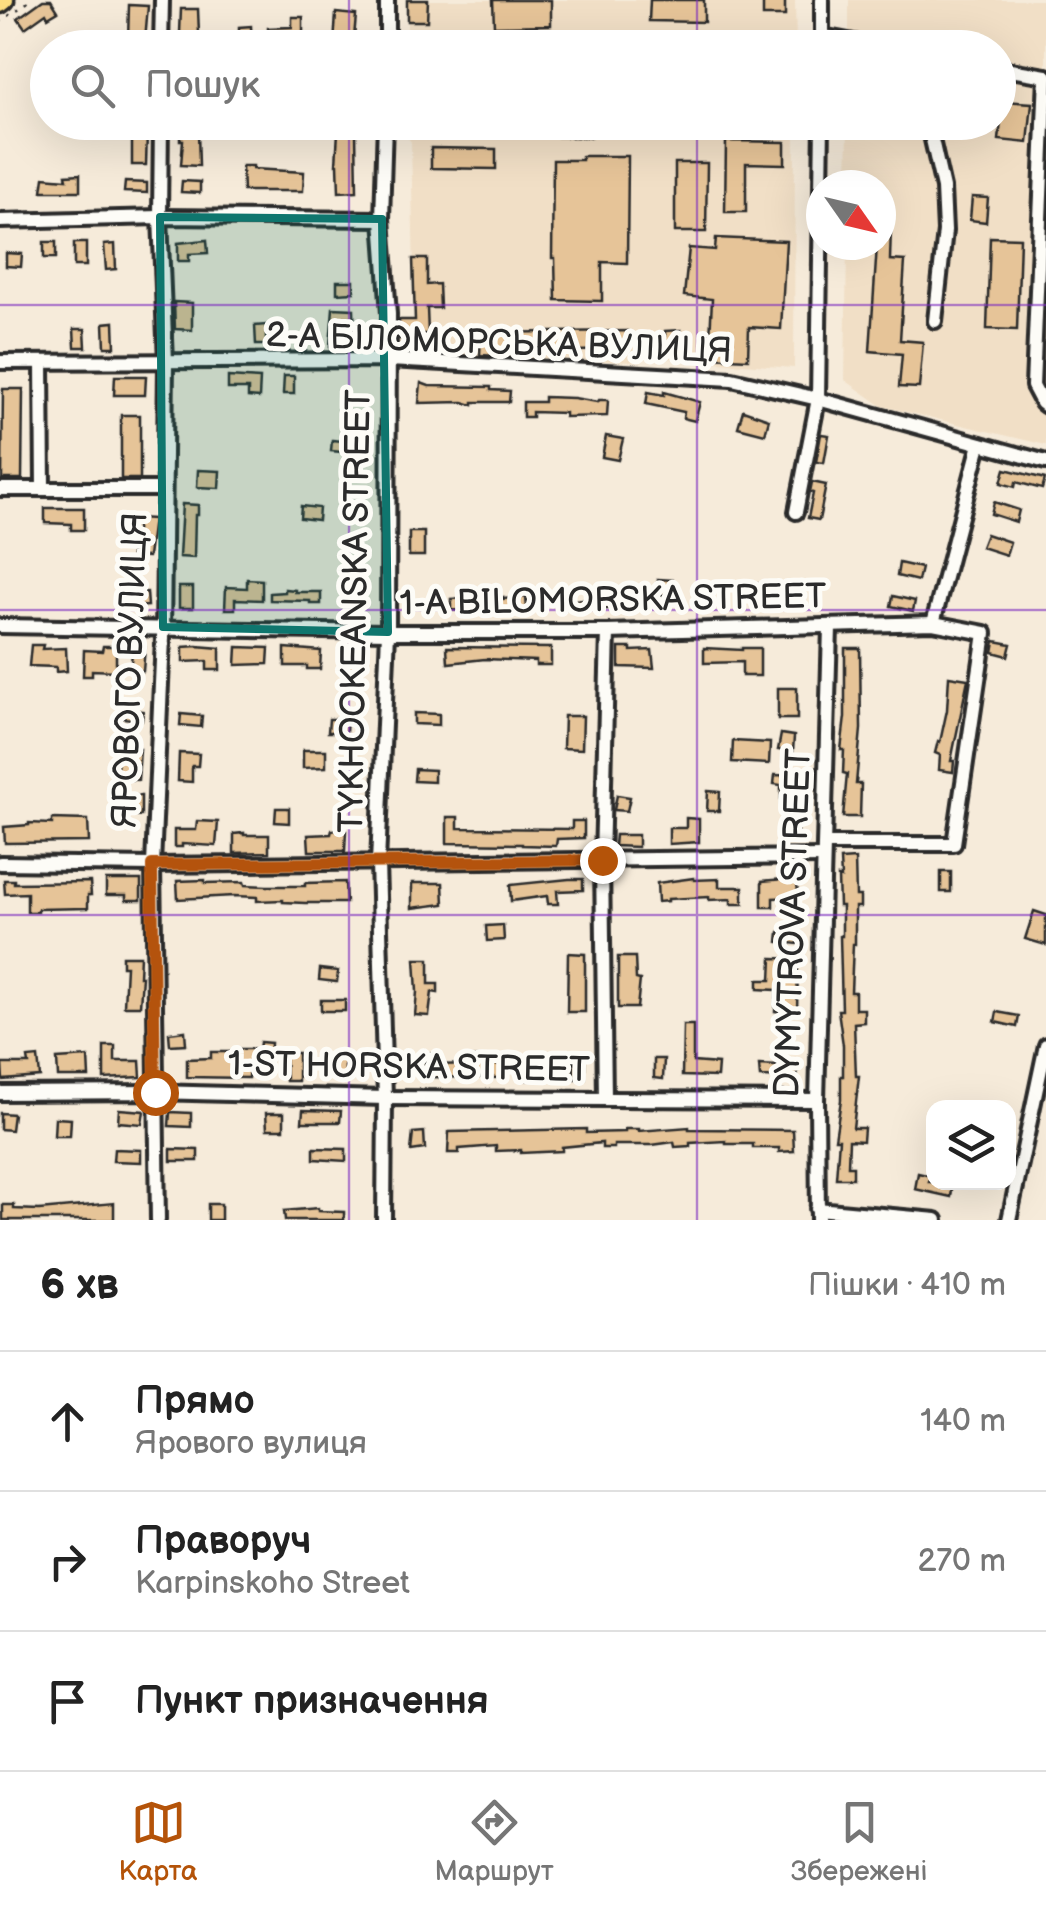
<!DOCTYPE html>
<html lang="uk">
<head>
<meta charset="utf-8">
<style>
	:root { --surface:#fff; --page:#f6f6f6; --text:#222; --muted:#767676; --line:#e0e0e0; --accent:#b45309 }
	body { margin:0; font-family:"Balsamiq Sans",sans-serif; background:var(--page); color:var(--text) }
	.controls { position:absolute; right:30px; bottom:30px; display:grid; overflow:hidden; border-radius:20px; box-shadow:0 10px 40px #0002 }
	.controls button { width:90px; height:90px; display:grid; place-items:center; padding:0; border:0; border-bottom:2px solid var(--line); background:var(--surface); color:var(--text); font:50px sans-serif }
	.compass { position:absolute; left:806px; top:170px; width:90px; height:90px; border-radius:50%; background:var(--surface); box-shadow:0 10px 40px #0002; rotate:124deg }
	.stop { position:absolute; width:30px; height:30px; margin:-22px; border:8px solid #b45309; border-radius:50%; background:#fff }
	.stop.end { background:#b45309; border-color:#fff; box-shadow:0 2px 10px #0008 }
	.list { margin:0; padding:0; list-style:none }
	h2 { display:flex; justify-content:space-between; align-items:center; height:130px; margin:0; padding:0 40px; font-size:42px }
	h2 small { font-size:32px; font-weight:400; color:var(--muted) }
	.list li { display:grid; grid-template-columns:65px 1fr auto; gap:30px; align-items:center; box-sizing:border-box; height:140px; padding:0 40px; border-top:2px solid var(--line) }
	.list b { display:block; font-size:38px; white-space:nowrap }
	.list p { margin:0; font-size:32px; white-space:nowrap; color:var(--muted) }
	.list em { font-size:32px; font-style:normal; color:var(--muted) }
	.icon { flex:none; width:55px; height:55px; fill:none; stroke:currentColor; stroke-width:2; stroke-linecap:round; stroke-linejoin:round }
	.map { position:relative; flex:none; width:1046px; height:1220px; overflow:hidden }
	.search { position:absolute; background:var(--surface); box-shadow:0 10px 40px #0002; left:30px; right:30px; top:30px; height:110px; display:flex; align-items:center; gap:25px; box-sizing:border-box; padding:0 35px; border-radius:55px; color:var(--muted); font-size:38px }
	.sheet { height:550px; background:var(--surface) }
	nav { display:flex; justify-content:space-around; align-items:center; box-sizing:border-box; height:140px; border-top:2px solid var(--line); background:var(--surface); font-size:28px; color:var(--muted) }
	nav a { display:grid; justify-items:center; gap:5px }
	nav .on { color:var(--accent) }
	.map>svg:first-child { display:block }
	.built { fill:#f1dfc6 }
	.building { fill:#e6c498; stroke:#2b2b2b; stroke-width:2.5 }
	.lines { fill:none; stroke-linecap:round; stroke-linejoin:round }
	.minor-casing { stroke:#2b2b2b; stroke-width:20 }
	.major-casing { stroke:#2b2b2b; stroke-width:25 }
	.path { stroke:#2b2b2b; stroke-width:2.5; stroke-dasharray:2.5 8; stroke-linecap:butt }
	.minor { stroke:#fdfcf7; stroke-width:12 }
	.major { stroke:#fedf80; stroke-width:18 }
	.route { stroke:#b45309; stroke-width:12 }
	.marked { fill:#0f766e; fill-opacity:0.2; stroke:#0f766e; stroke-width:8; stroke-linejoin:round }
	.grid { fill:none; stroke:#7b2cbf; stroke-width:2.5; stroke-opacity:0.55 }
	.labels { text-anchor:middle; stroke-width:10; stroke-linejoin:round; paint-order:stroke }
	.street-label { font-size:35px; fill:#2b2b2b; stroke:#fdfcf7 }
</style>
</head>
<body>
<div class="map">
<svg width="1046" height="1220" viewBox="0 0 1046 1220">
	<rect width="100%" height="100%" fill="#f6ebda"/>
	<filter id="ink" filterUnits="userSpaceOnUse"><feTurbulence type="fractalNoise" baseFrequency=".01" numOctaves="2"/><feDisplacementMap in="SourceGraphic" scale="20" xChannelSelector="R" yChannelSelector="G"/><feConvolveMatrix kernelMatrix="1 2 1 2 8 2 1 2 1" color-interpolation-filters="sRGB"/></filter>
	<g filter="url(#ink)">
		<!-- built -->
		<g class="built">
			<path d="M407 0H795L796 47 407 48Z"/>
			<path d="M849 0H1046V445L882 406 845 380 847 245H881V185H847L848 123 998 122V48L849 47Z"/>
			<path d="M406 123H795L794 368 641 356 638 362 415 354 399 349V320L415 319 411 142 406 135Z"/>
		</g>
		<!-- building -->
		<g class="building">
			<path d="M43 0H51L58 11 48 17 46 13 25 28 18 18Z"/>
			<path d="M407 0H428L427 21H407Z"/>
			<path d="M493 0H551V25L494 26Z"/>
			<path d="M650 0H704V22L649 21Z"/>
			<rect x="763" y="0" width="22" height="16"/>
			<path d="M129 5 148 6 145 41 128 39Z"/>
			<path d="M181 9H198L199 34 180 33Z"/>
			<path d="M336 13 356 15 354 38H358L357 47 334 45Z"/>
			<path d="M292 17H303V48H268V28L292 27Z"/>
			<path d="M251 26 252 46H239V27Z"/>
			<path d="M1003 101 1032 103 1028 143 999 140Z"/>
			<rect x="558" y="122" width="32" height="15"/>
			<path d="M180 130 198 131 199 166 181 165 183 140H180Z"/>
			<path d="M147 132 146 165H132V133Z"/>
			<path d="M338 132H356L357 191 339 192 338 164H336Z"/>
			<path d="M726 141 785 142V164L746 163V212H725Z"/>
			<path d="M431 148 496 149V169L431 168Z"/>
			<path d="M582 156H628L627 263 602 262V301L556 300 555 258H552L553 160H582Z"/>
			<path d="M675 163H707L706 232H675Z"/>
			<path d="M242 166H253V169L304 172 303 191H243Z"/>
			<path d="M80 174V191H42L44 177 67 179 66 175Z"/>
			<path d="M182 181 200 182V193L181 192Z"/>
			<path d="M125 182 147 183V193L124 192Z"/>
			<path d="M972 197 988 198 986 222 970 220Z"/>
			<path d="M881 227 891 228 890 260 905 261 900 340 923 342 919 388 899 387 902 354 870 351 877 245H881Z"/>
			<path d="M990 237 1020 238 1017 330 987 329Z"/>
			<path d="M716 238 786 241 781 329 749 327 748 359 709 357 712 299 684 296 689 248 715 250Z"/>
			<path d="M207 240 208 253 189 254V261H178V243Z"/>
			<rect x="44" y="242" width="12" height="16"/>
			<rect x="74" y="243" width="12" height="23"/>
			<path d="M115 244 116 269 106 270 104 245Z"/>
			<path d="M6 253 22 254 21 267 6 266Z"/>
			<path d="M413 259H427V285L439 284 440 308H427L428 334H415V339H400L399 320H415Z"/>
			<path d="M337 281H354V292L337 293Z"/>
			<path d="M174 302 192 303V330L175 329Z"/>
			<path d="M333 308 354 309 355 346H330Z"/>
			<path d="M114 322 115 347H105L104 323Z"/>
			<path d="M266 325V345H256L255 326Z"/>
			<path d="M74 329H85L86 347H75Z"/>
			<path d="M681 330V346L665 347V331Z"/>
			<path d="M627 331V350L517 352V357L480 355 481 333Z"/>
			<path d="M115 376H146L145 395H114Z"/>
			<path d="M284 376H294V394H283Z"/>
			<path d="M228 377 260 379 259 398 248 397V389H228Z"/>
			<path d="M421 383 429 386 491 387V390L510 391 509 402H473V405L463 402 419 403Z"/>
			<path d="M3 389H23L22 479H2Z"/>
			<path d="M648 392 664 395V392L700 402 695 421 683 418 684 412 646 404Z"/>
			<path d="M544 397 574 398 598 402 599 400H608L607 416 565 417V413L532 412V417H523V402H544Z"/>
			<path d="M743 410 769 419 765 434 738 427Z"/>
			<rect x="121" y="415" width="19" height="64"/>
			<path d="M821 434 829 435 824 463 816 462Z"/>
			<path d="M606 436 623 439 618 460 602 457Z"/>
			<path d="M332 440 354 442 353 453 331 451Z"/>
			<path d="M1005 469 1045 479 1042 489 1016 482 1015 487 1001 483Z"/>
			<path d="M198 470 220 471 219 488 197 487Z"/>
			<path d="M812 482 826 485 819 520 808 518 813 493 810 492Z"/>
			<path d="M994 502 1019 510 1016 522 991 514Z"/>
			<path d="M182 504 198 505V515H195L194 558 179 557Z"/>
			<path d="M301 506 319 508 318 520 300 518Z"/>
			<path d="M45 508H84V530H71V524L45 523Z"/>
			<path d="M137 518 153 519 148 557 131 556 132 544H135Z"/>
			<rect x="409" y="532" width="15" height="24"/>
			<path d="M986 534 1010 542 1006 555 981 547Z"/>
			<path d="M899 563 921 568 918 581 897 576Z"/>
			<path d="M247 579 262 580V600L235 599V609H225L226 587 247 588Z"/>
			<path d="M658 579 673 580 672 595 657 594Z"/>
			<path d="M746 583 760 584V589L780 587 781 608 768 609V597L744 596Z"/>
			<rect x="179" y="587" width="14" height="21"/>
			<path d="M285 589 295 590V592H321V604H310V601L270 600V593L285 592Z"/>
			<path d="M147 592 148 606 134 607 133 593Z"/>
			<path d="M560 596H570V600L630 598V609H561Z"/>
			<path d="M893 596 915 601 913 611 891 606Z"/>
			<path d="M495 597H503V599L526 597 527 610 496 613 451 610V599Z"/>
			<path d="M995 641 1011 644 1008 656 993 652Z"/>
			<path d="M31 645H43L42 649 66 648 67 671 56 672V667L29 666Z"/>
			<path d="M103 646H116V671L92 670V676H83L84 650 102 651Z"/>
			<path d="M133 646 145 647 143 671 130 669Z"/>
			<path d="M197 646 220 648V670H207V661L183 662V647Z"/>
			<path d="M237 647 269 648 268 664 236 665Z"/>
			<path d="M447 647 551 648V665H536V661L485 659 448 663Z"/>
			<path d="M285 648 321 651 320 669H307V666H285Z"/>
			<path d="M341 648H356V670H340Z"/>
			<path d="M619 648H631V651L652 650 654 668 619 667Z"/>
			<path d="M704 648 742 650V648H760V676H742V662L704 663Z"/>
			<path d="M845 648H860L861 729 856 784H861L860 817H843L847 774 843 773 844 750H841L845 717Z"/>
			<path d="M949 676 968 679 951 761H954L953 772 939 770 940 755 935 753 938 741 940 742 947 710Z"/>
			<rect x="778" y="688" width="19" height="31"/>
			<path d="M123 709 143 711 142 720 122 718Z"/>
			<path d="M414 713 439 714V725L414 724Z"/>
			<path d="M181 714 202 716 201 727 180 725Z"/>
			<path d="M564 716H583L582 749 563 748Z"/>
			<path d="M329 719H347L346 732H328Z"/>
			<path d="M781 734 794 736 793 752 778 750Z"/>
			<path d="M733 741 770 743 769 764 732 762Z"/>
			<path d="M119 747 140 749 138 780 116 779Z"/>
			<path d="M303 750H326V767L303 768Z"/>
			<path d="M179 753 199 754 198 766H192V782L178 781Z"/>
			<path d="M415 769 434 770V782L414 781Z"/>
			<path d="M775 775 796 776 794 799H802V811L781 810V785L774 784Z"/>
			<path d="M708 791 720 792 719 811H707Z"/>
			<path d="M617 795 630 797 627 811 614 810Z"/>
			<path d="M130 796H141V816L130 815Z"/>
			<path d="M276 808H289V823L275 822Z"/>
			<path d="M447 817H458V828L572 829V821H584V838L557 839 556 846 522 845V844L447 843Z"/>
			<path d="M686 818 699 819V842L669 844V828H686Z"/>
			<path d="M52 819 88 820 89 842 5 843 4 827 29 825V823L52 824Z"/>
			<path d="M197 821 218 822 216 846 182 844V847H174V830H196Z"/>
			<path d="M332 830 346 831 345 851H309L308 835 331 834Z"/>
			<rect x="779" y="831" width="19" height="12"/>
			<path d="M244 833V835H269V852L234 853V834Z"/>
			<path d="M615 835H638V847L614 846Z"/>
			<path d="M855 859 856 896H860V907H855V944H853L851 992H855V1009H864V1022L854 1023 856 1076H859L853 1128H864L863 1141 849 1140 848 1166H853V1178H836L839 1139H835L841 1100V1076H843V1045L838 1010H842L840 936H842V906H839L838 877 841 878 840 860Z"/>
			<rect x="941" y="872" width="10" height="20"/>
			<path d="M694 878V880L719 879V887H743V904H731V899L709 900V897L668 899V901L658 902 657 883Z"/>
			<path d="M569 879H583V890L557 891 558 904H548L547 896 511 901 510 885Z"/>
			<path d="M784 879H797L798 897 773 898V907H762V881Z"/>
			<path d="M4 880H14V883L90 882 91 895H88V908L38 909V912H27V893L5 894Z"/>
			<path d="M106 880H141V900H126V895H106Z"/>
			<path d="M205 880V883L244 882 245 885 267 886H305V883L345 882 346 903H305L283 902V900L257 901V897L234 896 178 899 177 881Z"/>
			<path d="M412 883H443L444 904 412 908Z"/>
			<path d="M1034 911 1046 915V945L1025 939Z"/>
			<path d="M503 925 504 940 487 941 486 926Z"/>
			<path d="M779 932 799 934 798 944 778 942Z"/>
			<path d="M568 953 585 954V1012H567Z"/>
			<path d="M122 956H140L139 976H142L140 1006H124L126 966H122Z"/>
			<path d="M618 957H635L636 979 640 980 637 1008H618Z"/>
			<path d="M772 958 798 959 797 1013 775 1011 777 990 758 989V980H771Z"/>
			<path d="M415 959H429V984H438V993L432 992 429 1016 415 1015 417 992Z"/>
			<path d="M320 969 338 971 337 982 319 980Z"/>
			<rect x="321" y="1000" width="24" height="11"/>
			<path d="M997 1012 1019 1016 1017 1027 995 1022Z"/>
			<path d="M683 1025H693V1062L718 1064 717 1077 682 1076Z"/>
			<path d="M185 1031 186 1044 170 1045 169 1033Z"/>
			<path d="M260 1042 271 1043 270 1062 249 1061 248 1078 187 1077V1059L211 1058V1052H236V1049H259Z"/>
			<path d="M104 1046H115V1061H140L141 1077 104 1079Z"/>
			<path d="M285 1053H298V1081H286Z"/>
			<path d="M425 1053 435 1054V1065L472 1064V1058H482V1065L507 1064V1078L425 1077Z"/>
			<path d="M38 1057 40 1077 3 1080 2 1064H29L28 1058Z"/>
			<path d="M88 1057 89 1077H58L57 1059Z"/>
			<path d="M574 1058H585V1078L574 1079Z"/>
			<path d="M345 1059V1077H330V1060Z"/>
			<path d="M654 1059H664L663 1079 654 1078Z"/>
			<path d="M542 1061H558V1079L527 1080 526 1064 542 1063Z"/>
			<path d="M759 1065 798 1067 797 1078 760 1077Z"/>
			<path d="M119 1109 144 1111 142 1124 118 1122Z"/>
			<path d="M303 1110 341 1111 340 1122H302Z"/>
			<path d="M170 1112 191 1113V1127L169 1126Z"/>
			<path d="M0 1113 13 1114 11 1130 0 1129Z"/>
			<path d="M266 1113H284V1129H267Z"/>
			<path d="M55 1118 71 1119 70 1136H54Z"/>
			<path d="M689 1127V1129L793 1130 794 1151 779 1152V1148H753V1144H726V1141L690 1143V1146L675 1147 674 1142 652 1145H614V1148H602V1143L562 1147V1151L521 1153V1150L496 1151V1146L459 1149V1153H448L449 1132 586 1129V1133L625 1132V1129H639V1131Z"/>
			<path d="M424 1132 425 1149 411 1151 413 1133Z"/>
			<path d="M314 1148 346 1149V1161L314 1159Z"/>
			<path d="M114 1149 141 1150V1162L113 1161Z"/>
			<path d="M171 1149 198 1150V1161H171Z"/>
			<path d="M918 1173 931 1176 929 1182H953L951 1197 915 1189Z"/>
			<path d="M114 1203V1220H3V1205H14V1209L39 1210Z"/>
			<rect x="208" y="1204" width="13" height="16"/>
			<path d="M318 1208V1211L344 1212V1220H285L284 1211Z"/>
		</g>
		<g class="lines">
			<!-- minor casing -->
			<g class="minor-casing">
				<g id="minor">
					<path d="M387 0V48"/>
					<path d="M822 0V48"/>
					<path d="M822 36 886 48"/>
					<path d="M161 48 162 0"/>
					<path d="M998 68 1046 76"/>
					<path d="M1046 76 1033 386 1042 403 1046 406"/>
					<path d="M928 122 943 188 945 231 935 321"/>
					<path d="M0 221 160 217 382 219"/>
					<path d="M0 362 389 360 732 379 818 399 1046 462"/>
					<path d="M42 362 43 489"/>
					<path d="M0 489H164"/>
					<path d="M796 512 818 399 822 122"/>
					<path d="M933 623 980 444"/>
					<path d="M0 626 388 632H608L933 623 985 633 954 844H825"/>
					<path d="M0 863 153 865 823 857"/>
					<path d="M0 1093 155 1092 385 1098 817 1100"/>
					<path d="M605 1099 602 860 608 632"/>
					<path d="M817 1209 936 1220"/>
					<path d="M158 1220 153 865 163 638 166 362 160 217 161 122"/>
					<path d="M384 1220 385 1098 378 863 388 632 389 314 382 219 385 122"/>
					<path d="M818 1220 817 1100 830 627"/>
					<path d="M1009 1220 1046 1045"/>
				</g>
			</g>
			<!-- major casing -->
			<g class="major-casing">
				<path id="major" d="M0 3 4 0"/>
			</g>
			<!-- path -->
			<path class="path" d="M0 22 31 0"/>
			<!-- minor -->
			<use href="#minor" class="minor"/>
			<!-- major -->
			<use href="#major" class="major"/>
		</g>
	</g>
	<g class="lines" filter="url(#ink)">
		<!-- route -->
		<path class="route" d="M155 1092 152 865 602 860"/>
	</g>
	<!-- marked area -->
	<path class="marked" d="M160 217 382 219 388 632 163 627Z"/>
	<!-- grid -->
	<path class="grid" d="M349 0V48M697 0V48M349 122V1220M697 122V1220M0 305H1046M0 610H1046M0 915H1046"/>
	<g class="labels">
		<!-- street labels -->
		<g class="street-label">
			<text transform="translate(499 342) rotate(2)" y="12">2-А БІЛОМОРСЬКА ВУЛИЦЯ</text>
			<text transform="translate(613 599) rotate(-1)" y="12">1-A BILOMORSKA STREET</text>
			<text transform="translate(354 611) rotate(-89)" y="12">TYKHOOKEANSKA STREET</text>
			<text transform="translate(129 670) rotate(-88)" y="12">ЯРОВОГО ВУЛИЦЯ</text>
			<text transform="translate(792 923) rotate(-88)" y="12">DYMYTROVA STREET</text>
			<text transform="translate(409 1066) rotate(1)" y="12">1-ST HORSKA STREET</text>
		</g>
	</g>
</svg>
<div class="controls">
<button><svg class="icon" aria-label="layers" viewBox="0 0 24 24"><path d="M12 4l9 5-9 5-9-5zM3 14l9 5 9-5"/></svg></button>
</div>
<svg class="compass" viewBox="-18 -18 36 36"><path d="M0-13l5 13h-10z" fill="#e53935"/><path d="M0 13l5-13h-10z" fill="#767676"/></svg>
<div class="stop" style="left:155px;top:1092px"></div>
<div class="stop end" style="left:602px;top:860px"></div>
<div class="search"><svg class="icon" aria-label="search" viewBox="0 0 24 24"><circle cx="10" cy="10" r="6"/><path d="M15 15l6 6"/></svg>Пошук</div>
</div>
<section class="sheet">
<h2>6 хв<small>Пішки · 410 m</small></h2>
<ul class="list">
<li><svg class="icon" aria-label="ahead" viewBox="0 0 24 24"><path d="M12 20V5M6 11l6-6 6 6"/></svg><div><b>Прямо</b><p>Ярового вулиця</p></div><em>140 m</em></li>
<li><svg class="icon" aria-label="right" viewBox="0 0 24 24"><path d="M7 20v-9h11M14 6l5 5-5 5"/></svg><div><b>Праворуч</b><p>Karpinskoho Street</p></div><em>270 m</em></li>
<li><svg class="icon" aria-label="arrive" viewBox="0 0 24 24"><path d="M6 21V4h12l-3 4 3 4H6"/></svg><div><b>Пункт призначення</b></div></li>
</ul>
</section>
<nav>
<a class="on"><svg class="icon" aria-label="map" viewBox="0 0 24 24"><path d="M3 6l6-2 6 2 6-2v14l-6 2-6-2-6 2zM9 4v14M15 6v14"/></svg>Карта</a>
<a><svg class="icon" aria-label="directions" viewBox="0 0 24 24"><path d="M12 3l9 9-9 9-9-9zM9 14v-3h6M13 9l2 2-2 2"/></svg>Маршрут</a>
<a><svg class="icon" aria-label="saved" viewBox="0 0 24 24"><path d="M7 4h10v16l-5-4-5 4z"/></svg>Збережені</a>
</nav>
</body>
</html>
